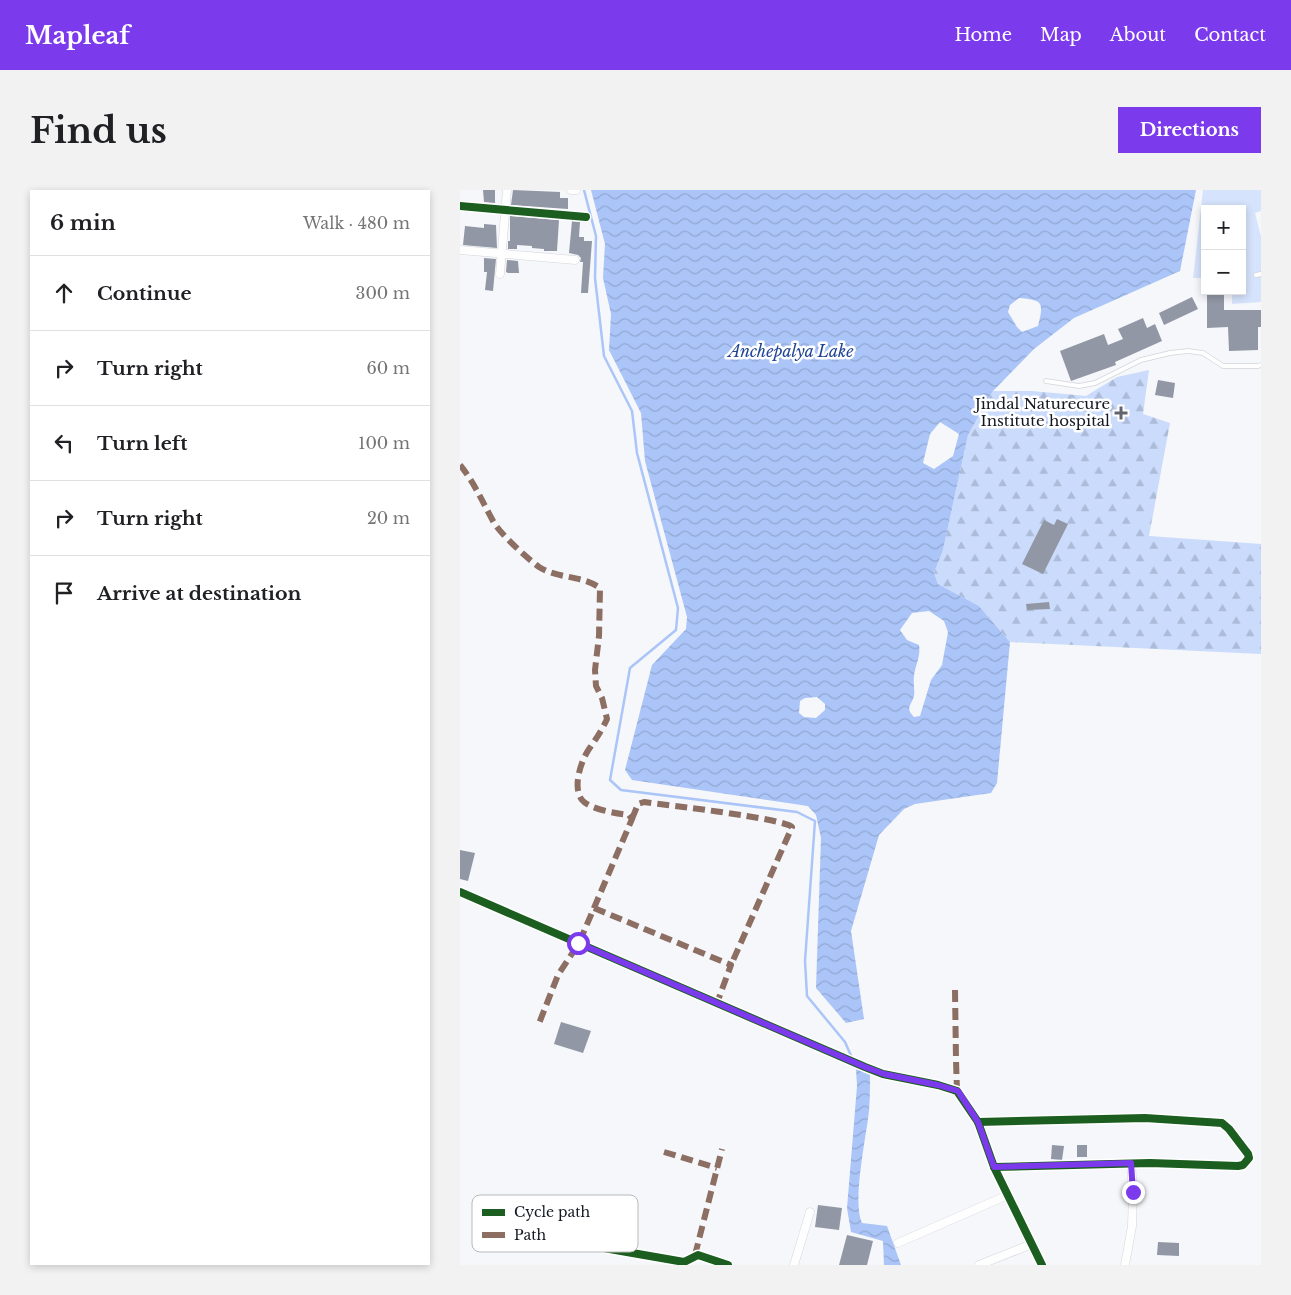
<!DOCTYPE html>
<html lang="en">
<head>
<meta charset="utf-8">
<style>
	:root { --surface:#fff; --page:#f2f2f2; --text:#202124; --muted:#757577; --line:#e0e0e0; --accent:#7c3aed }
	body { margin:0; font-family:"Libre Baskerville",serif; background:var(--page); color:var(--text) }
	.controls { position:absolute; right:15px; top:15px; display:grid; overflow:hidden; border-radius:0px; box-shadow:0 2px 8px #0003 }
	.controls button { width:45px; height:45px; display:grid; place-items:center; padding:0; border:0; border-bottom:1px solid var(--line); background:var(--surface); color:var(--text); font:25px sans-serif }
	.stop { position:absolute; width:15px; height:15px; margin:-11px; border:4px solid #7c3aed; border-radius:50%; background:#fff }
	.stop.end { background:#7c3aed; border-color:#fff; box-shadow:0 1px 5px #0008 }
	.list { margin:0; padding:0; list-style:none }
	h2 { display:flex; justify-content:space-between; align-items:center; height:65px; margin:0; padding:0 20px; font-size:21px }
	h2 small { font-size:16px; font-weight:400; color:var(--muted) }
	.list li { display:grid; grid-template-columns:32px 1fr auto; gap:15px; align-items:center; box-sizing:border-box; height:75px; padding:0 20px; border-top:1px solid var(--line) }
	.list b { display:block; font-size:19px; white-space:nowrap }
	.list em { font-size:16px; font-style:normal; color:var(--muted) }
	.icon { flex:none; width:28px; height:28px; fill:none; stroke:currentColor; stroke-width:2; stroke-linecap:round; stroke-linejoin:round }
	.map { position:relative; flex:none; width:801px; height:1075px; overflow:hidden; border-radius:0px }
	header { display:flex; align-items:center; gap:30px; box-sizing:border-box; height:70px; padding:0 25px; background:var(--accent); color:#fff }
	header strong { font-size:24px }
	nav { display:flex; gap:28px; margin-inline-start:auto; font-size:18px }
	.intro { display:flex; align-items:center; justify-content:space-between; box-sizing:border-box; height:120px; padding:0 30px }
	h1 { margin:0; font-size:35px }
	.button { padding:12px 22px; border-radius:0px; background:var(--accent); color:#fff; font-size:18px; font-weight:700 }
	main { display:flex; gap:30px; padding:0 30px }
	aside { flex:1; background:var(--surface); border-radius:0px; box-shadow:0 2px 8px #0003 }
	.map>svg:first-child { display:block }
	.green { fill:#d6e3fc }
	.forest { fill:url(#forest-firs) }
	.water { fill:url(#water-waves); fill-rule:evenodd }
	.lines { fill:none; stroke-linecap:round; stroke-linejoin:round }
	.stream { stroke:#abc5f8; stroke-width:2.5 }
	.building { fill:#9197a5 }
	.lane-casing { stroke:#d2d5dc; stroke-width:5.5 }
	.street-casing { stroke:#d2d5dc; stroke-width:9 }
	.lane { stroke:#fefefe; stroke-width:4 }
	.street { stroke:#fefefe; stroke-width:8 }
	.quiet { stroke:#8d6e63; stroke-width:6; stroke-dasharray:12 6; stroke-linecap:butt }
	.cycleway-casing { stroke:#fff; stroke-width:11 }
	.cycleway { stroke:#1b5e20; stroke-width:8 }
	.route { stroke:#7c3aed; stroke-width:6 }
	.poi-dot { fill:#61656d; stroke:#fff; stroke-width:2 }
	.labels { text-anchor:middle; stroke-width:5; stroke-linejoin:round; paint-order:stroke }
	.poi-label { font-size:15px; fill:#121721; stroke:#fff; text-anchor:end }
	.water-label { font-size:16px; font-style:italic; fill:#204496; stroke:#fff }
	.key { fill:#fff; stroke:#b8b9bc; stroke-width:1 }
	.key-label { font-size:14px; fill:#121721 }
</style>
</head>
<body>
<header>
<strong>Mapleaf</strong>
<nav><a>Home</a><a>Map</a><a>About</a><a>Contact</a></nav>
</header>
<div class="intro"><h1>Find us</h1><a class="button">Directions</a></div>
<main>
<aside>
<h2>6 min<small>Walk · 480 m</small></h2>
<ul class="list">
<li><svg class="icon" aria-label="ahead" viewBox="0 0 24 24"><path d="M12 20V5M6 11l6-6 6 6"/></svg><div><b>Continue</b></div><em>300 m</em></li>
<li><svg class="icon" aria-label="right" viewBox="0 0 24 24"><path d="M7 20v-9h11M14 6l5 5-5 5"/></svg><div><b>Turn right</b></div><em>60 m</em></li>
<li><svg class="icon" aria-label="left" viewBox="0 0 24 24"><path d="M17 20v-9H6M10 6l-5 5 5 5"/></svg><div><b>Turn left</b></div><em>100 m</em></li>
<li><svg class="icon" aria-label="right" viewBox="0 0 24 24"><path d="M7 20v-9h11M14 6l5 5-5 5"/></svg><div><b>Turn right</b></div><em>20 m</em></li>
<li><svg class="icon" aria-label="arrive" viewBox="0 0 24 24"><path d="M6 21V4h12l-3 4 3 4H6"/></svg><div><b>Arrive at destination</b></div></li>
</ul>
</aside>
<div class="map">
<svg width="801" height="1075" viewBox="0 0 801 1075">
	<defs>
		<pattern id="forest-firs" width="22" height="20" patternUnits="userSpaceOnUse" patternTransform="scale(1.25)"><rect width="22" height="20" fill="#cadbfc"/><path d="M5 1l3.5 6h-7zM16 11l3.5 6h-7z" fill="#acbbd8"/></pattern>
		<pattern id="water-waves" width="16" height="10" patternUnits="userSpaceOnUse" patternTransform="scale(1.25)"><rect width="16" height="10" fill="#abc5f8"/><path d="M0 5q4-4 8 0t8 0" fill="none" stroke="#92a8d4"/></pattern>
	</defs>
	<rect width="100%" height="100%" fill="#f5f7fa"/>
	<!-- green -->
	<path class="green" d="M743 0H801V21L795 23 801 47V112L772 114V101H782V19H745V88H733Z"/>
	<!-- forest -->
	<path class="forest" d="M689 180 683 224 710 233 689 346 801 354V464L550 452 519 416 478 394 474 383 483 360 508 245 533 201H572L626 206 657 187Z"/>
	<!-- water -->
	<g class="water">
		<path d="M131 0H736L720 81 614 128 574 159 533 201 508 245 483 360 474 383 478 394 519 416 550 452 537 593 531 603 455 614 444 619 419 645 391 741 404 829 386 833 356 798 361 648 356 625 348 616 172 590 165 580 192 475 226 439 227 427 185 271 181 223 149 160 151 124 143 88 145 54ZM559 108C583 110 584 112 578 136L562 142 557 137 548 122 550 115ZM480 232 499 244 493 266 474 279 463 273 470 244ZM469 421 484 431 488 442 482 475 471 490 460 526 454 527C445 518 451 516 454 506 455 500 453 493 454 486 455 476 461 466 459 455L447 450 440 440 452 423ZM357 507 365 514V520L356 528 344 527 339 523 340 511 345 508Z"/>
		<path d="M396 879 410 882C410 895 410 908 409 921 406 948 392 1011 402 1033L427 1036 441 1075H424L423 1051 391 1042 387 1018 397 896Z"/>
	</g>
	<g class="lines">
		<!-- stream -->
		<path class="stream" d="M124 0 136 46 135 88 144 166 172 221 177 263 218 418 216 440 170 478 150 590 161 600 337 622 355 631 345 771 347 806 385 852 392 868"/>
	</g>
	<!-- building -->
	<g class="building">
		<path d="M23 0H35V13L24 12Z"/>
		<path d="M53 0 100 2V8H108V19L51 15Z"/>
		<path d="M50 26 99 30 97 61H84V59L72 58V56L57 55V59H48V51H50Z"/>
		<path d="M112 31 120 32 119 47H124V51H132L128 103H121L123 72H120L121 68 118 65 109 63Z"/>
		<path d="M24 34 36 35 37 58 3 55 5 36 24 38Z"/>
		<path d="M24 68 36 69 33 101 25 100 27 82H24Z"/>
		<path d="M47 70 58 71 59 83H48L46 82Z"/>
		<path d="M747 101H764V120H801V137H798V160L769 161 768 137 747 138Z"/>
		<path d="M732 107 738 119 704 135 699 123Z"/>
		<path d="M683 128 687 138 695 134 702 151 655 172 656 175 611 191 600 161 644 144 648 155 663 149 658 139Z"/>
		<path d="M698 190 715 193 713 208 695 205Z"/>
		<path d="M597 329 608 334 583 384 562 374 584 330 594 335Z"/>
		<path d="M589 412 590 419 567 420 566 414Z"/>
		<path d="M0 660 15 663 8 691 0 689Z"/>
		<path d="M101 832 131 841 123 863 94 854Z"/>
		<path d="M592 955 604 956 602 970 591 969Z"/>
		<rect x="617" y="955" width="10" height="12"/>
		<path d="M358 1015 382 1018 379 1040 355 1037Z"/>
		<path d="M387 1045 413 1051 407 1075H379Z"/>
		<path d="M698 1052 719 1053V1066L697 1065Z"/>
	</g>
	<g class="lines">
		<!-- lane casing -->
		<g class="lane-casing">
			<g id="lane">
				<path d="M796 85 801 84"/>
				<path d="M586 191 619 196 635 193 681 170 710 163 728 161 743 163 763 176H798L801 175"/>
			</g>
		</g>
		<!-- street casing -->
		<g class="street-casing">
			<g id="street">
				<path d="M111 0H116"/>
				<path d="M0 16 126 27"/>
				<path d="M0 60 115 70"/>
				<path d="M40 84 47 0"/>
				<path d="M0 702 405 877 423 884 478 895 497 901 518 932 534 977 582 1075"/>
				<path d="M518 932 685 928 762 933 769 939 788 964 789 968 783 975 778 976 690 973 534 977"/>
				<path d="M115 1053 224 1072 238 1065 268 1075"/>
				<path d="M438 1053 548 1005"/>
				<path d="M334 1075 350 1022"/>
				<path d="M519 1075 572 1054"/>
				<path d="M665 1075 672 1036 673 1002 671 973"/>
			</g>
		</g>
		<!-- lane -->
		<use href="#lane" class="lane"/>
		<!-- street -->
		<use href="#street" class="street"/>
		<!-- quiet -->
		<g class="quiet">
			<path d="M0 275C14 292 22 311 33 331 40 344 67 368 79 377 98 389 122 385 140 398L139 446 135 480 136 496 142 508 147 529C142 540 136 549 129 559 121 571 112 597 122 610 129 619 158 624 169 625L172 629 119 753 98 785 78 836"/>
			<path d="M172 629 178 614 184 612C206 615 322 628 332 637L271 775"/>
			<path d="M134 718 271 775 257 813"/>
			<path d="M495 800 496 870 497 901"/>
			<path d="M204 962 257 978"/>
			<path d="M235 1065 262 959"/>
		</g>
		<!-- cycleway casing -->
		<g class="cycleway-casing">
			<g id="cycleway">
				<path d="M0 16 126 27"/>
				<path d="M0 702 405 877 423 884 478 895 497 901 518 932 534 977 582 1075"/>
				<path d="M518 932 685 928 762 933 769 939 788 964 789 968 783 975 778 976 690 973 534 977"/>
				<path d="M115 1053 224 1072 238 1065 268 1075"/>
			</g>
		</g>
		<!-- cycleway -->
		<use href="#cycleway" class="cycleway"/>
	</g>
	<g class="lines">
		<!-- route -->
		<path class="route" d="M118 753 405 877 424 884 478 895 498 901 518 932 534 977 671 973 673 1002"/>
	</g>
	<!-- markers -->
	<path class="poi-dot" d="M658.5 215.5h5v5h5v5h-5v5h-5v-5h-5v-5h5z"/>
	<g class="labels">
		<!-- poi labels -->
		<g class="poi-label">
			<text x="650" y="219">Jindal Naturecure<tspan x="650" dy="17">Institute hospital</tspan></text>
		</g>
		<!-- water labels -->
		<g class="water-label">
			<text x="331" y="167">Anchepalya Lake</text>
		</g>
	</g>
	<!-- legend -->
	<rect x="12" y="1005" width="166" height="57" rx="8" class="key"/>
	<rect x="22" y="1019" width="23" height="7" fill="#1b5e20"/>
	<rect x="22" y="1042" width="23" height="6" fill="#8d6e63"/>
	<g class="key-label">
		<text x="54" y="1027">Cycle path</text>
		<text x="54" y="1050">Path</text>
	</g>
</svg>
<div class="controls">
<button>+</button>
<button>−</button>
</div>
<div class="stop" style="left:118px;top:753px"></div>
<div class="stop end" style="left:673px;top:1002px"></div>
</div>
</main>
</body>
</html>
